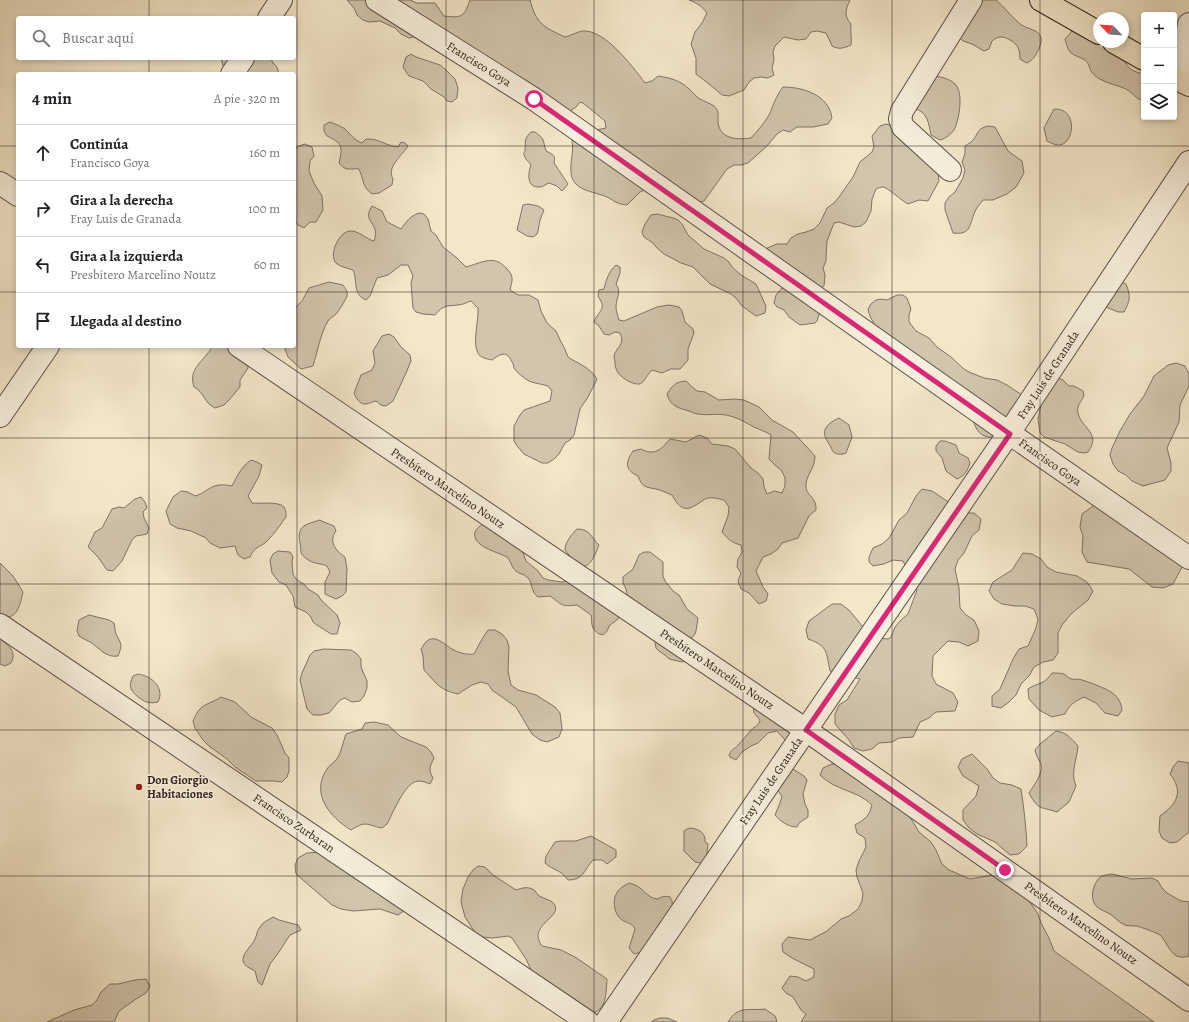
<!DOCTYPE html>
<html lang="es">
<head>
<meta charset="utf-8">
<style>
	:root { --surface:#fff; --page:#f6f6f6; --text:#202124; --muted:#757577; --line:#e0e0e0 }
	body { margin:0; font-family:Alegreya,serif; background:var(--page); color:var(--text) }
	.controls { position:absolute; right:12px; top:12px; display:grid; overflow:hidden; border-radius:4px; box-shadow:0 2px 6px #0003 }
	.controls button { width:36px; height:36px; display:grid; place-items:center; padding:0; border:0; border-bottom:1px solid var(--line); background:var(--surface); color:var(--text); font:20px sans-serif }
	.compass { position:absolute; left:1093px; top:12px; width:36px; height:36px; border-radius:50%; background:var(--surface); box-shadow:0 2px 6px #0003; rotate:295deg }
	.stop { position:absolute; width:12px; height:12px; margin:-9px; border:3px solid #db2777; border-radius:50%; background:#fff }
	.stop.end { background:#db2777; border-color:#fff; box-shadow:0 1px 4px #0008 }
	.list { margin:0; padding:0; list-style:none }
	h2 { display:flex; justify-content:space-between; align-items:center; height:52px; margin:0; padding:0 16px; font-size:17px }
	h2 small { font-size:13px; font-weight:400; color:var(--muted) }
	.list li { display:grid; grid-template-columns:26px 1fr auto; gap:12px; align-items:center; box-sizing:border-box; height:56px; padding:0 16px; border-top:1px solid var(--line) }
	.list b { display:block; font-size:15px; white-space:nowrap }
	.list p { margin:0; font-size:13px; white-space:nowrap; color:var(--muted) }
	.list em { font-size:13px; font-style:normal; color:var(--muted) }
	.icon { flex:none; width:22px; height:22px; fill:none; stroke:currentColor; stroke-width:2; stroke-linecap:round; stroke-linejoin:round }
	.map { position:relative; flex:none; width:1189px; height:1022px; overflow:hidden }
	.search { position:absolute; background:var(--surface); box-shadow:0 2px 6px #0003; left:16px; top:16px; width:280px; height:44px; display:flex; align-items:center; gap:10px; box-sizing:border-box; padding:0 14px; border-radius:4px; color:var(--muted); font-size:15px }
	.panel { position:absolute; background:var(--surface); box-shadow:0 2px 6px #0003; left:16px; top:72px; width:280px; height:276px; border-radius:4px }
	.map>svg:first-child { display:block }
	.green { fill:#d1c5ad; stroke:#7f7365 }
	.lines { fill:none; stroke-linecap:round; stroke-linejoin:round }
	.minor-casing { stroke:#5e5248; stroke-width:24 }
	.major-casing { stroke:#2d211d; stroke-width:24 }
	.minor { stroke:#f7efdd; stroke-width:22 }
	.major { stroke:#f3e7ca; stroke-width:22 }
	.route { stroke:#db2777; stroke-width:5 }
	.grid { fill:none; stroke:#2d211d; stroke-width:1; stroke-opacity:0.55 }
	.poi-dot { fill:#8f2418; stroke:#f7efdd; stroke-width:1.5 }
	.labels { text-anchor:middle; stroke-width:3.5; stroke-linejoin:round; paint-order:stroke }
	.street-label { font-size:12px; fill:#2d211d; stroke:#f7efdd }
	.poi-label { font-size:12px; font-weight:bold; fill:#2d211d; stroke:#f7efdd; text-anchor:start }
</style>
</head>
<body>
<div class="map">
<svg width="1189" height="1022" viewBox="0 0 1189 1022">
	<rect width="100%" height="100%" fill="#f3e7ca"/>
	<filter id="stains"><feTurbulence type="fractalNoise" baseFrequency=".005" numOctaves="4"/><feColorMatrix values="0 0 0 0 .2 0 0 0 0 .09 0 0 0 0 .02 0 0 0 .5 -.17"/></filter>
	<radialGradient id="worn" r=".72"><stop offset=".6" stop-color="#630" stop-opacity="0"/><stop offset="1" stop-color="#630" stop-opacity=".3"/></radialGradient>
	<!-- green -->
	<g class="green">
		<path d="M347 0H410L417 3H435L444 16C462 18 464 17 470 0H530C536 23 543 27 565 37 570 36 577 32 582 31 605 29 632 66 645 83L652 81 658 76C670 78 680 80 689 89 693 92 696 97 700 99 705 102 710 103 714 106 719 110 718 115 718 121 719 139 736 140 751 138 757 131 764 124 769 115 773 106 776 96 783 87 803 87 829 95 832 118L828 124 813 127H797L790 132 783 130 777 134 767 146 748 163 741 165H734L727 169 704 201 695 203 645 190 640 192 627 205C616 204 615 201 607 197 593 191 572 191 571 172 570 161 574 152 572 141L577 133 592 131 606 128 605 121 583 103 580 102 576 107 567 113 417 36 409 38 401 34 395 28 380 21 369 22 363 20 357 15 354 8Z"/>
		<path d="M689 0H850C846 9 843 15 851 24 850 31 852 38 851 45 844 48 839 50 832 46L829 39 826 33 817 31 811 32 806 39 798 40 784 37 775 46 773 52 774 59 772 69 774 75 768 78 761 77 754 78 749 82 744 90 729 96 722 95 709 84 696 74V58L691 44 695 32 702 23 707 13C702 6 697 3 689 0Z"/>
		<path d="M958 0H996C1004 7 1010 15 1018 22 1027 32 1048 27 1039 49 1036 55 1033 60 1027 63L1023 61 1020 59C1020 50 1018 44 1010 40 1007 38 1004 37 1001 37 998 37 994 39 992 41L989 49 984 51 972 44 963 41 960 38Z"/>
		<path d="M1083 26C1092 31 1105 36 1113 43 1127 55 1120 70 1144 74V101C1136 99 1133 93 1126 89 1118 85 1108 84 1100 79 1097 78 1092 73 1091 71 1089 67 1089 63 1085 60 1070 52 1070 57 1065 39L1072 31Z"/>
		<path d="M411 54 416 57 440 65 446 70 455 79 458 88 457 98 452 102 447 101 444 97 431 89 423 81 409 76 403 67 406 57Z"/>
		<path d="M221 58H270L274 64 277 67 279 74H231L223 66Z"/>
		<path d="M935 76C942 77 950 79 955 84 964 93 959 118 955 128 953 133 945 139 940 140L931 135C929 124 927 110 914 109Z"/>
		<path d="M1054 109C1079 108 1074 145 1059 145 1055 145 1051 143 1047 141L1044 128Z"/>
		<path d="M330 122C335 124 341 126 345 129 351 135 354 140 362 143L366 139C378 138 386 146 398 147L401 142 405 143 408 146C402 156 386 167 393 179L392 185 379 193 372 194C362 187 364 180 359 169 350 168 346 172 339 163 343 146 342 143 327 136L324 131V125Z"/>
		<path d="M886 124 892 126 896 134 900 140 938 172 939 181 928 201 919 200 908 204C902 201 887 187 883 187 881 187 878 188 876 189L872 199 871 211 866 222 861 226 854 227 839 222 834 223 827 241 826 257V261L823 268 825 275 824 286 819 289 766 252 767 248 777 244H787L791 238 798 234 806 232 814 229 820 223 827 208 834 203 839 197 853 177 860 162 872 152 874 147 872 136 880 126Z"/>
		<path d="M988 126 995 127 1008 151 1022 161 1024 173 1016 187 1007 194 993 200H983C979 205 976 208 974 214 969 227 970 235 953 233L945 210V203L949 197 955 192 963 178 965 170 962 162 965 154V146C968 144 972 142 974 139 979 131 978 129 988 126Z"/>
		<path d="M531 132H535C546 140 542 139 546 151 552 154 556 155 554 163L568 184 564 189 562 191 557 186 549 183C546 184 543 187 540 187 526 188 528 173 531 165 529 162 526 160 525 157 523 154 524 153 525 151 526 142 523 140 531 132Z"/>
		<path d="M305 144 312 147 314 156 310 161 309 171 314 183 322 196 323 210 316 222H310L304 228 298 225 294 219V150L299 146Z"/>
		<path d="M528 204 538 206 544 210 540 220 538 231 537 234 533 237 527 236 517 230 523 205Z"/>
		<path d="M372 206 382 211 387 222 401 229C406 222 410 216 419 213L424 214 428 219 431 231 436 235 443 247 457 258 466 267C481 263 494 254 506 268 515 277 512 280 510 290L518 295H529L538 300 541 311 547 323 556 331 561 342 564 347 568 357C578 364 590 367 597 379L588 397 580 409 574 435 570 440 565 443 559 454 554 459 548 463H542L524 454 517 446 514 441V426L520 415 524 410 550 401 552 391 548 386C539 383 531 384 523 377 520 375 516 371 514 368 514 368 513 362 512 362 507 350 500 354 492 360 488 359 480 358 478 353 472 344 479 319 478 308L471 301C467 302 463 305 458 305 447 306 443 305 435 315L423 314 416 312 413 308 411 283 413 276 408 265H401L388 275 377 278 370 296 366 300C352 294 358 281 353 270 348 268 340 267 336 263 328 254 340 230 351 231 359 231 366 239 374 241 381 222 361 223 372 206Z"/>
		<path d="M657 214 673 218 678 220 682 224 688 235 704 249 724 258 729 262 732 267 741 275 756 284 766 306 765 313 756 316 742 306 736 298 731 294 710 284 693 267 681 263 664 254 656 247 653 243 644 237 642 232 645 224 651 215Z"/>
		<path d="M616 265 620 267V273L616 284C622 292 616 298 616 307 616 311 618 316 619 320L624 321 657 307 669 305 679 307 682 311 685 322 693 329 694 333 688 349V360L680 369H671L662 373 652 370C642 380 645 389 628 381 620 376 615 372 615 362 615 360 614 358 614 356 616 347 626 344 620 333L615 332 609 335 604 334 599 326 594 322C596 315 604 310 602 304 602 302 599 298 598 296L599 290 604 289C606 280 609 271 616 265Z"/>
		<path d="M329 282 343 285C345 288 348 291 347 296 345 301 339 311 335 315 333 317 330 318 328 321 321 332 317 353 313 366L301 369 288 357 284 346H294V309L302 301 309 288Z"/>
		<path d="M1122 282 1126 284C1131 296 1130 301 1124 312H1118L1106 307Z"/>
		<path d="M786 287 820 312 817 321 815 323 800 325 789 317 784 310 777 307 774 303 776 295 782 288Z"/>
		<path d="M897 295H903L907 298 911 309 909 315V322L916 331 929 338 937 347 951 357 964 369 969 372 984 378 997 380 1007 385 1025 397 997 434 993 437C976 438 975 424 970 412L877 330C874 322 869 317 868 309L871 304 876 300 881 299 887 300Z"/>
		<path d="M389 334 394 337 401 347 410 355 411 361 406 373 393 401 386 406 381 405 376 401C373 401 369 404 366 404 360 405 356 398 354 393L361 375 372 370 375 363 373 351 382 336Z"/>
		<path d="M213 346H237L247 361 248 368 240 380V387L229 400 224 405 215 408C203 402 206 394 194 387 189 371 198 366 207 354 209 352 211 349 213 346Z"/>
		<path d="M1176 363 1185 366 1189 374V386L1180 405 1179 422 1167 448 1171 463V471L1165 480 1143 486 1132 481 1126 475 1118 471 1113 464 1110 455 1112 448 1120 431 1130 414 1144 396 1154 376 1168 365Z"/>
		<path d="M1055 377 1063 380 1069 386H1074L1083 391 1084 395C1082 401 1076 406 1078 413 1081 428 1102 433 1088 452L1084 453 1078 452 1065 444 1044 437 1040 433 1038 419 1041 405Z"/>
		<path d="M686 381 691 386 697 391 705 392 719 400 735 399 744 400 759 407 772 420 793 432 815 456C815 469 805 476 806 487 806 493 812 496 814 501 816 503 816 507 816 510L809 516 798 538 782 543 778 549 771 554 763 557 756 571 763 587 768 594 766 601 759 604 749 593 741 589 738 581 741 573 737 567 738 559 742 552 741 545C732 543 728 539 722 532L728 516 729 507 724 500C719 499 713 497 708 498 703 499 699 504 694 506 683 513 677 504 672 495 667 493 661 490 656 489 645 487 642 487 638 476 625 470 625 463 633 451L641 449C654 456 661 450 670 439L686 442 699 435 707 438 712 444 728 446 735 449 751 468 758 473 763 479 764 487 767 494 774 491 782 493 785 486V478L782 471 776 466 769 459 771 435C765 431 760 430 754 427 745 422 736 417 726 415 717 413 707 416 698 414 695 414 692 412 689 411 678 408 670 406 667 394 673 385 675 382 686 381Z"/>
		<path d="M839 418 849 425 852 437 846 453C841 455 835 455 832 450 831 448 831 446 829 444 828 441 825 439 825 436 822 427 832 421 839 418Z"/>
		<path d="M940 441H945L956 445 959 453 968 458 970 463C967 472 965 475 957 479L946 471 942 458 936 451V446Z"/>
		<path d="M251 460 257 462 262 465 259 476 248 496 252 503C260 504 279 501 284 507 286 510 286 514 286 517 280 525 275 533 268 540 261 548 255 545 250 557L244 559 238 555 235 546 220 548 210 543 206 538 191 531 177 528 170 524 166 511 173 497 181 491 188 492 195 496C205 493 208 488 215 486 220 484 227 485 232 486 237 476 242 466 251 460Z"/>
		<path d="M922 489 932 491 965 513H974L981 519 979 530 972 536 964 553 958 560 955 569 959 588 960 608 966 615 974 620 979 631 978 641 968 646 959 642 948 641 933 656 932 676 936 684 953 693 958 702 955 711 936 712 929 718 920 722 913 737 899 738 892 742 879 743 872 749 863 751 854 748 849 740 835 724V714L839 705 847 700 860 679 830 671C826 652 828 646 808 639L806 630 809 621 832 604H841L849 610 863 627 880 638 888 639 891 637 895 627 901 620 908 614 917 590 903 561 893 560 884 564 873 566 869 562V557L873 548 882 544 889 538 899 520 907 513 916 496Z"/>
		<path d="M141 497 145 502 147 508 143 512 144 518 149 528 147 534 136 536 132 540 122 561 113 571 107 570 98 557 88 547 95 532 102 528 112 509 119 507 124 508 135 499Z"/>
		<path d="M1096 504 1137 536 1179 559 1182 567 1173 584 1163 588 1152 587 1129 569 1087 562 1082 552 1083 536 1080 527 1082 514Z"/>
		<path d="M319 520 334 526 336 531C335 533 333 535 333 537 331 546 339 553 345 557L347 569 346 592 342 596 336 599 325 594V582L330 572 327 566C320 563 313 564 307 559 298 553 302 550 300 543 299 537 298 530 304 526 308 523 315 522 319 520Z"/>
		<path d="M486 523 521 547 526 561 538 571 543 578 548 580 562 582 572 579 623 610 618 619 609 626C606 637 599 637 593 628 591 624 592 619 591 615L577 605C560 607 563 605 550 596L538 597C530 591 533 582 527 577 524 574 519 574 516 571 511 567 511 561 507 557 499 553 487 550 480 544 470 536 475 527 486 523Z"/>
		<path d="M577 529C591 529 591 538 599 545 594 557 588 576 573 560 570 557 568 553 565 550 565 542 572 534 577 529Z"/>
		<path d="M278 551 290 552 293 557 292 562 293 574 296 579 305 585 308 589 318 595 321 600 337 615 340 623 337 634H331L317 625 313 622 311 617 306 612 295 607 293 596 286 585 279 582 272 573 270 560 273 554Z"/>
		<path d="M644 552H650L663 562V576L665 581 673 591 679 595 687 609 698 618 696 631 695 634 690 640 685 661 682 662 669 659 665 655 659 651 656 648 655 643V638L628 598 626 589 623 583V577L633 569 639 555Z"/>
		<path d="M1023 553 1032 554 1041 559 1047 567 1056 572 1077 576 1087 582 1093 591 1088 600 1071 614 1062 625 1058 633V653L1053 660 1043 662 1034 667 1029 676 1021 684 1016 695 1009 702 1001 708 992 706V696L1000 689 1013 659 1019 649 1028 646 1036 628 1038 619 1034 609 1025 606H1015L1002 604 994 599 989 591 993 582 1012 570Z"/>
		<path d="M0 563 13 576 23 592C20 605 17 622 0 616Z"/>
		<path d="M89 615 109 620 114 623C115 627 115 631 116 634 121 644 123 644 118 656 105 658 100 648 90 642 86 640 82 638 79 636L77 631 79 620Z"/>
		<path d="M488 630H495L502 634 507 640 509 647 508 671 511 685 518 690 536 695 555 707 560 713 562 729 559 737 547 742 540 740 532 734 516 707 492 690 488 684 481 682 472 685 458 694C449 692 441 689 435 682 431 678 428 674 424 670L423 656 421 649C423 647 424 643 427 641 435 634 445 645 452 649 459 653 467 655 474 654L481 641Z"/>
		<path d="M0 639C9 646 17 651 11 663L5 666 0 664Z"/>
		<path d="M324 649 351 650 357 654 361 659V667L367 681V688L364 696 360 701 352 702 345 698 340 700 329 713 321 715H313L307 709 300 680 302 673 310 655 314 651Z"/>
		<path d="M1052 673C1056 673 1061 673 1064 674 1067 676 1070 679 1072 679 1075 680 1077 679 1079 679 1083 680 1087 682 1091 683 1105 689 1120 692 1122 710L1118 716 1105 713 1096 703 1084 697C1075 701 1069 705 1065 714L1052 717 1039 710 1029 699 1028 689C1032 686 1036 685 1041 683 1046 681 1049 677 1052 673Z"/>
		<path d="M138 674C152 676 165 688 158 702 149 704 144 702 137 696 129 689 129 685 133 676Z"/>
		<path d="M221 697 235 702 251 717 272 728 277 735 285 753 289 758V771L287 777 282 782 274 781H256L235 767 227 759 209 746 203 740 195 728 193 721C195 717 197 712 200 709 206 703 214 702 221 697Z"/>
		<path d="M753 705 797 728 788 740H785L777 731 768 733 758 743 751 746 742 752 736 760 730 757 729 755C733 747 734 750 738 745 743 740 747 735 751 730 755 726 759 726 760 720L754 713Z"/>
		<path d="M374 722 388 725 401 737 426 747 431 752 434 758C430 766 428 770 433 778L430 784C426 782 422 781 418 781 405 782 393 813 387 824L382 828C366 825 367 820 351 830 330 817 310 794 327 769 329 765 334 763 336 760 341 754 343 742 346 734L362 729 365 723Z"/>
		<path d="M1056 731C1066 732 1071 738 1078 746 1077 760 1070 772 1076 786L1069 802 1057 812C1039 806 1039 811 1029 793 1034 785 1045 772 1040 762 1038 758 1036 755 1035 750L1040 744Z"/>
		<path d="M972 754 987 769 993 778 1000 783 1012 785 1021 789C1024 808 1026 827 1027 846L1019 854 1010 855 995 842 977 834 969 828 963 820V810L976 796 979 786 963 776 958 767 962 759Z"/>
		<path d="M1178 761 1189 763V832L1177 842 1170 843 1162 838 1159 831 1160 816C1177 804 1184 792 1170 774L1173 767Z"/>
		<path d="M832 764 841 765 907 812 919 832 931 842 936 850 942 864 949 870 970 879 998 874 1021 889 1038 914 1041 923 1049 938 1054 951 1154 1022H801L806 1014 801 1010 793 997 786 993 782 988 790 976 798 977 806 981 814 977V969L792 958 783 952 782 944 788 937 810 940 827 931 841 919 849 916 858 909 862 901 863 893 857 877 856 870 859 861 866 847 865 838 857 833 855 825C865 819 869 817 872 805 857 790 836 791 820 775L823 768Z"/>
		<path d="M788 766 804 776 807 780 803 794 805 804 808 810V817L799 823 797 827C788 827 780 821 775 815L780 803 782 796 774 786Z"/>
		<path d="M690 828C699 829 706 833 705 842L708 844 706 860 701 863 695 862 684 851V831L687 829Z"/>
		<path d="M591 836 616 850V857L607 864 602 860H593C583 871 584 880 568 880 560 869 554 871 545 863L546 856 555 842 561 841H576Z"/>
		<path d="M336 851 408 908 398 915 380 909 353 911 341 909 332 905 296 874 295 865 298 858 307 853Z"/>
		<path d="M478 866 485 867 493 875 516 890C522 888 528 886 534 890 536 891 536 893 538 895 543 899 550 899 554 904 564 917 526 925 542 946L561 950 575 957 607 979C606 992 607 1012 590 1013L533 974 526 959 512 938 508 936 493 938 482 937 477 935 474 931 465 917 462 906 461 901 463 889 468 877 473 870Z"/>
		<path d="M1112 874 1132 879 1152 878 1158 881 1162 888 1167 893 1181 901 1189 902V956C1171 962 1169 944 1160 935 1158 933 1140 927 1137 926 1133 926 1129 926 1125 925 1119 923 1115 917 1110 914 1106 912 1101 910 1097 907 1090 900 1092 888 1097 881 1100 875 1106 875 1112 874Z"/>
		<path d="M629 883C644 886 645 898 658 899 662 896 665 896 670 897L672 901 673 913 641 952 634 954 629 948 635 929C632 923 627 923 622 920 618 917 616 913 615 909 612 896 618 888 629 883Z"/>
		<path d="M273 917 279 920 298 925 301 930 290 935 286 941 279 952 270 964 262 985 258 982 255 971C250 968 245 967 243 961 242 953 252 946 255 939 257 935 257 930 260 927 263 922 268 920 273 917Z"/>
		<path d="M146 979 150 986 146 993 136 999 119 1011 114 1022H47L74 1010 92 1005 97 1000 101 992 110 984H118L135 980Z"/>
		<path d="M765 1009 775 1016 777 1021 776 1022H728C738 1005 749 1011 765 1009Z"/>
		<path d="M660 1018H667L677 1022H651L654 1020Z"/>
	</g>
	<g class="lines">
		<!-- minor casing -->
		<g class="minor-casing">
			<g id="minor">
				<path d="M377 0 534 99 1009 433 1189 558"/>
				<path d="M269 18 281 0"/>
				<path d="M232 74 243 58"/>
				<path d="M1179 80 1189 24"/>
				<path d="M950 170 903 127 900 119 902 111 971 0"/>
				<path d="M0 183 18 195"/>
				<path d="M239 346 806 730 1189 1000"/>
				<path d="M0 416 48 346"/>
				<path d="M0 625 588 1022"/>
				<path d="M606 1022 1009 433 1189 162"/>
			</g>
		</g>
		<!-- major casing -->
		<g class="major-casing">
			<g id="major">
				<path d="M1041 0 1099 33"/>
				<path d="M1114 42 1144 59"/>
				<path d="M1174 77 1189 85"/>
			</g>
		</g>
		<!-- minor -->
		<use href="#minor" class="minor"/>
		<!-- major -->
		<use href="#major" class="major"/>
	</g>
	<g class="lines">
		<!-- route -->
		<path class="route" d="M534 99 1010 434 806 730 1005 870"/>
	</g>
	<!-- grid -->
	<path class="grid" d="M149 0V18M297 0V1022M446 0V1022M594 0V1022M743 0V1022M892 0V1022M1040 0V1022M149 58V74M0 146H18M294 146H1189M0 292H18M294 292H1189M149 346V1022M0 438H1189M0 584H1189M0 730H1189M0 876H1189"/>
	<!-- markers -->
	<circle class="poi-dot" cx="139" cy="787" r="4"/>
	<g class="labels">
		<!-- street labels -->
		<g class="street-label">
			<text transform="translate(479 64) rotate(32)" y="4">Francisco Goya</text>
			<text transform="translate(1048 375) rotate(-57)" y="4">Fray Luis de Granada</text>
			<text transform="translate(1050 462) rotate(35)" y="4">Francisco Goya</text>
			<text transform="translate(448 488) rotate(34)" y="4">Presbítero Marcelino Noutz</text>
			<text transform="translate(717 669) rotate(34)" y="4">Presbítero Marcelino Noutz</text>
			<text transform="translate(771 781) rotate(-56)" y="4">Fray Luis de Granada</text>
			<text transform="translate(294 823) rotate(34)" y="4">Francisco Zurbaran</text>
			<text transform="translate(1081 923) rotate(35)" y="4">Presbítero Marcelino Noutz</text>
		</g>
		<!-- poi labels -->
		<g class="poi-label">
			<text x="147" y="784">Don Giorgio<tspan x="147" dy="14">Habitaciones</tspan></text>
		</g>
	</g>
	<rect width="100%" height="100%" filter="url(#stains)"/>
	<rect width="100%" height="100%" fill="url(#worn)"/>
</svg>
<div class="controls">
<button>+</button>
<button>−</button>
<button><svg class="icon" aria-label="layers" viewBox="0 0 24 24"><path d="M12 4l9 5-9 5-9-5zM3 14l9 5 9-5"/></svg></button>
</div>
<svg class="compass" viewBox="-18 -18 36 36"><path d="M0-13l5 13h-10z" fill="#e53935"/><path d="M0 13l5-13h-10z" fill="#757577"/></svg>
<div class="stop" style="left:534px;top:99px"></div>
<div class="stop end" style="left:1005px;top:870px"></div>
<div class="search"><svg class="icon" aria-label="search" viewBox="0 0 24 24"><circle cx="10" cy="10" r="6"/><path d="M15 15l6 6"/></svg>Buscar aquí</div>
<section class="panel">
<h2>4 min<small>A pie · 320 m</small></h2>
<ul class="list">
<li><svg class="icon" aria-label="ahead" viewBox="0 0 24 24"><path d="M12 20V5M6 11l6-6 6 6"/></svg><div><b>Continúa</b><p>Francisco Goya</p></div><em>160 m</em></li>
<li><svg class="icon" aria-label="right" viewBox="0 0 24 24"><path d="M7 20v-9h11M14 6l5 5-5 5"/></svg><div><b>Gira a la derecha</b><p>Fray Luis de Granada</p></div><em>100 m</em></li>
<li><svg class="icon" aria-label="left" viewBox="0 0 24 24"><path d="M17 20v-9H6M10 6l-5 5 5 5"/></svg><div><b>Gira a la izquierda</b><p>Presbítero Marcelino Noutz</p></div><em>60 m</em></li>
<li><svg class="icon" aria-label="arrive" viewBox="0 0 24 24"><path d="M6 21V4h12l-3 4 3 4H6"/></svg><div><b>Llegada al destino</b></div></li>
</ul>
</section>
</div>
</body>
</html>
